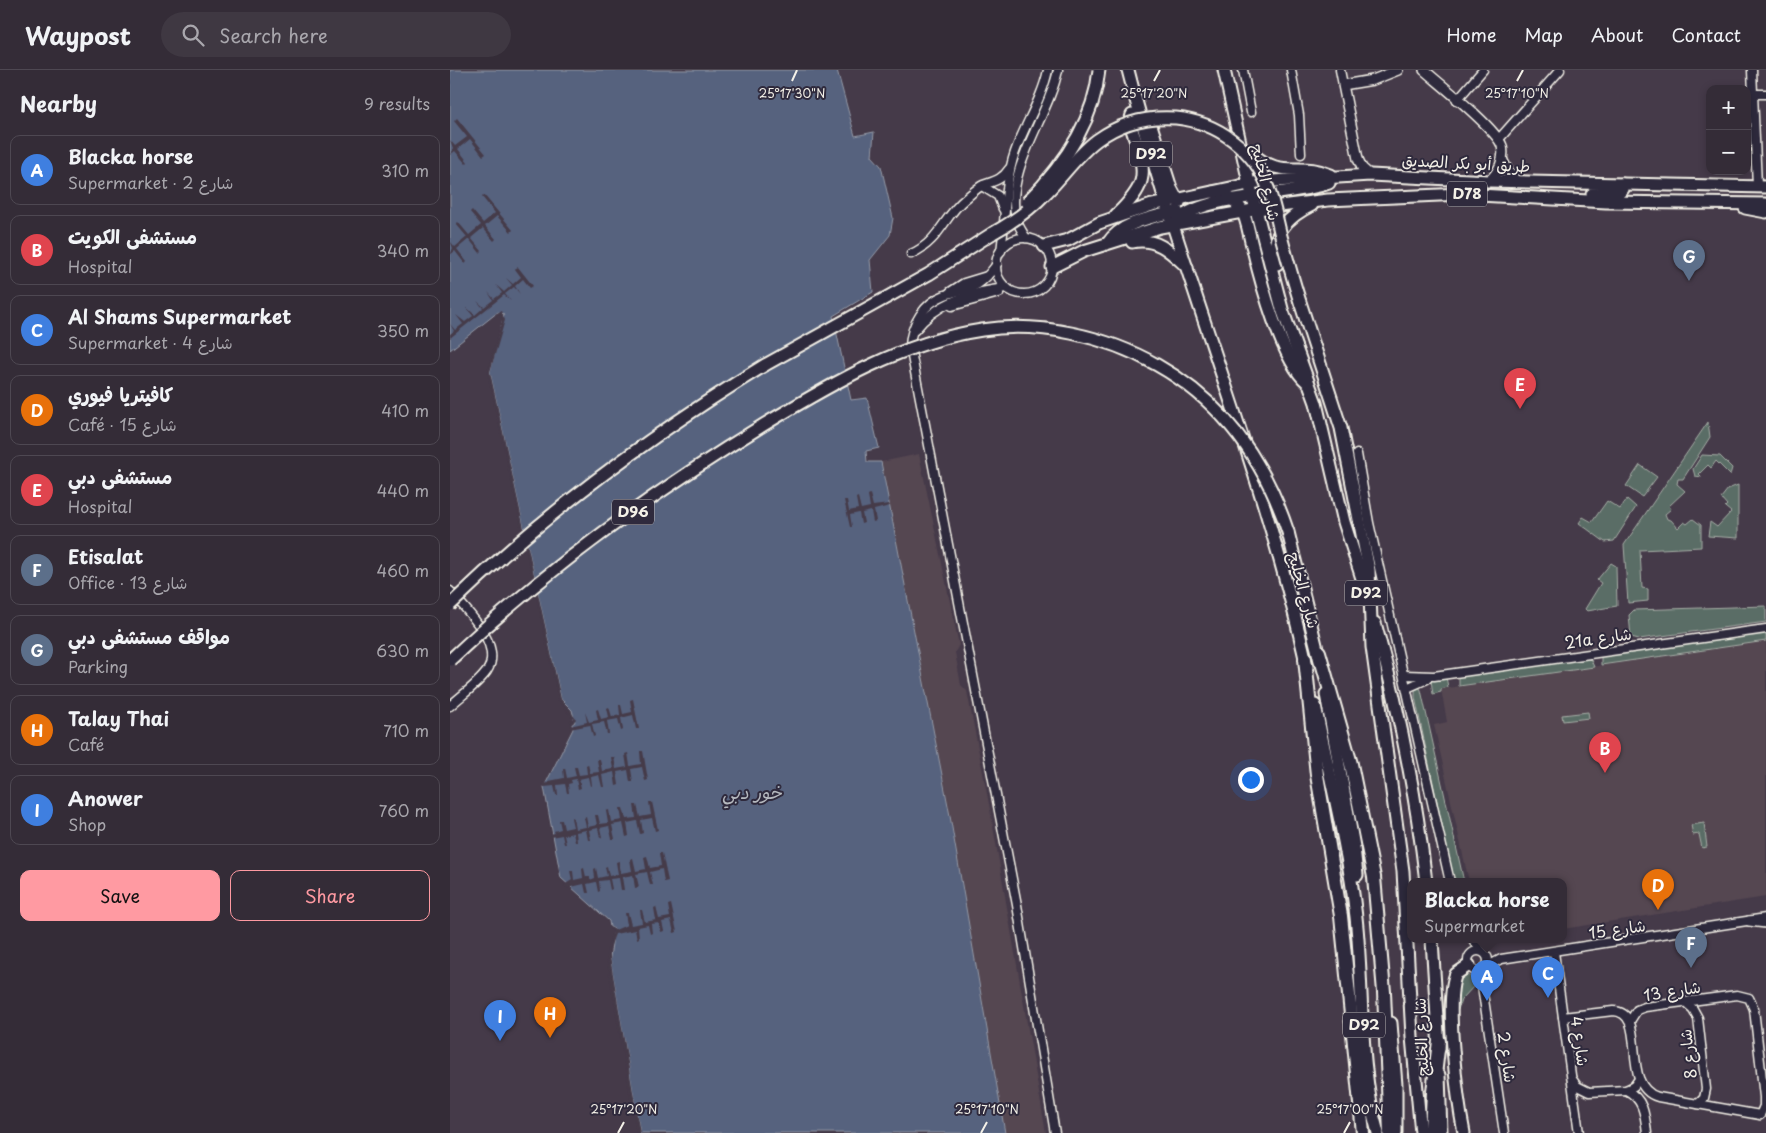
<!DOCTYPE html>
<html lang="en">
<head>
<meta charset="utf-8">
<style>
	:root { --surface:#342c37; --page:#3f3842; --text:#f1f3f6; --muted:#a9a7ad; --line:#4e4852; --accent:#ff9aa2 }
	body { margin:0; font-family:"Playpen Sans","Playpen Sans Arabic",sans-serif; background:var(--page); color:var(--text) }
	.controls { position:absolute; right:15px; top:15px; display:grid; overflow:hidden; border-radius:10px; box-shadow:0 2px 8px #0003 }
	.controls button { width:45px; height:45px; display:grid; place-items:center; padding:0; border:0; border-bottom:1px solid var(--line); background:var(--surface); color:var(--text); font:25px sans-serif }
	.you { position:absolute; left:800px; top:709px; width:18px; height:18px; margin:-12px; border:4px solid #fff; border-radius:50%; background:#1a73e8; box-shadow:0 0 0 8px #1a73e833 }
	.badge { display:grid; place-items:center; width:32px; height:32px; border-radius:50%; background:var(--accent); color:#fff; font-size:16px; font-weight:700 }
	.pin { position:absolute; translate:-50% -41px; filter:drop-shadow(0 1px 2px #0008) }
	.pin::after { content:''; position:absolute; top:26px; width:18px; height:15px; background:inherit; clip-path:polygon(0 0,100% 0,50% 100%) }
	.popup { position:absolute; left:957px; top:808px; width:160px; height:65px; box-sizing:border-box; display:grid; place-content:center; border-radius:10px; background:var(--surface); filter:drop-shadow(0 1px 4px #0005); font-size:16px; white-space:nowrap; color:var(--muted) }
	.popup b { font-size:19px; color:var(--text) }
	.popup::after { content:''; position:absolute; left:50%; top:100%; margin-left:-10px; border:10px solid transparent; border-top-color:var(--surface) }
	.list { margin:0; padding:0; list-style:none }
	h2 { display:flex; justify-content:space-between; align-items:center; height:65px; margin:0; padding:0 20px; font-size:21px }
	h2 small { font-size:16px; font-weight:400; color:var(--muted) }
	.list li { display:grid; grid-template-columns:32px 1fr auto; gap:15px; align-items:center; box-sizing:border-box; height:70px; margin:0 10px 10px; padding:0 10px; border:1px solid var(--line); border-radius:10px }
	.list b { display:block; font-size:19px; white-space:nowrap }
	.list p { margin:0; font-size:16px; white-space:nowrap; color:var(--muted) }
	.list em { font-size:16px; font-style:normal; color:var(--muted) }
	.actions { display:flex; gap:10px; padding:15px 20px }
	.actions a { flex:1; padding:11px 0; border:1px solid var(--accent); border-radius:10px; text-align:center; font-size:18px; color:var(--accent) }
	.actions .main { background:var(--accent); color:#111 }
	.icon { flex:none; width:28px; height:28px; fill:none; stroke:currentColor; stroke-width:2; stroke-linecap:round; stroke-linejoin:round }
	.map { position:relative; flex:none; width:1316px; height:1063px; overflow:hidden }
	header { display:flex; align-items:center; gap:30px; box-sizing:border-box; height:70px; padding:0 25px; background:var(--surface); border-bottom:1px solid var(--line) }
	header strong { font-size:24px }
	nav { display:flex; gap:28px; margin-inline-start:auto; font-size:18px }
	.search { width:350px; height:45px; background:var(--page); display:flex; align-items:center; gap:12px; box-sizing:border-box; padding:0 18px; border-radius:28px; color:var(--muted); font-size:19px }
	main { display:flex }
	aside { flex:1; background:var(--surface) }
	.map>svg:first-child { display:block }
	.built { fill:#544651 }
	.green { fill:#5a6d66; stroke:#a7afa7 }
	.water { fill:#56627e; stroke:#959ba8 }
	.pier { fill:#453a49 }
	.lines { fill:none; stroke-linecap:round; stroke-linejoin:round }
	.minor-casing { stroke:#f4f1e8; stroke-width:11 }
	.tertiary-casing { stroke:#f4f1e8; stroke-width:12 }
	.primary-casing { stroke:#f4f1e8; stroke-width:15 }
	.trunk-casing { stroke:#f4f1e8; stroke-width:16 }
	.minor { stroke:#2f2a3d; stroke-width:8 }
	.tertiary { stroke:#2f2a3d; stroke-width:9 }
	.primary { stroke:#2f2a3d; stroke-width:11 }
	.trunk { stroke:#2f2a3d; stroke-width:12 }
	.primary-bridge-casing { stroke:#f4f1e8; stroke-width:15; stroke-linecap:butt }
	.primary-bridge { stroke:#2f2a3d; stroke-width:11 }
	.ticks { fill:none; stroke:#f4f1e8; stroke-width:2 }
	.labels { text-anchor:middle; stroke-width:4; stroke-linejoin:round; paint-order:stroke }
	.shield { fill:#2f2a3d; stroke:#b9b5b5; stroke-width:1 }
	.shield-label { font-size:15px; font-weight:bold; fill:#f4f1e8 }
	.street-label { font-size:16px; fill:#f4f1e8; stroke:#2f2a3d }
	.water-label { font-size:18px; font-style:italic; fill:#b5b8be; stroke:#2f2a3d }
	.ticks-label { font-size:12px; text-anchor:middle; fill:#f4f1e8; stroke:#2f2a3d; stroke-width:4; stroke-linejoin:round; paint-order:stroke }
</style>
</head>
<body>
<header>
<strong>Waypost</strong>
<div class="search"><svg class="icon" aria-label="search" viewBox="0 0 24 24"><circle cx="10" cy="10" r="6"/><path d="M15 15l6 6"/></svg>Search here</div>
<nav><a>Home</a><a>Map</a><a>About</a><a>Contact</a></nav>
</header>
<main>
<aside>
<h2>Nearby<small>9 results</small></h2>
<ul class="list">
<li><span class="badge" style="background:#3f7fe0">A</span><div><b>Blacka horse</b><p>Supermarket · شارع 2</p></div><em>310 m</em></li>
<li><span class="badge" style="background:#e0444e">B</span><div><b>مستشفى الكويت</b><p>Hospital</p></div><em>340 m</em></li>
<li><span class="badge" style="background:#3f7fe0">C</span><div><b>Al Shams Supermarket</b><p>Supermarket · شارع 4</p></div><em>350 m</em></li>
<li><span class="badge" style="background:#e8710a">D</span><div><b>كافيتريا فيوري</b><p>Café · شارع 15</p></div><em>410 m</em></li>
<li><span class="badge" style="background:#e0444e">E</span><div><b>مستشفى دبي</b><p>Hospital</p></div><em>440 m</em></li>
<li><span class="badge" style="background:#5c6f8a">F</span><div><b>Etisalat</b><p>Office · شارع 13</p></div><em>460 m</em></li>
<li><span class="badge" style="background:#5c6f8a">G</span><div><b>مواقف مستشفى دبي</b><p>Parking</p></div><em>630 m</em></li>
<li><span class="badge" style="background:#e8710a">H</span><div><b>Talay Thai</b><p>Café</p></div><em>710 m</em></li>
<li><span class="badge" style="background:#3f7fe0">I</span><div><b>Anower</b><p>Shop</p></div><em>760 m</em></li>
</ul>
<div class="actions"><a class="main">Save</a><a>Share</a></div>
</aside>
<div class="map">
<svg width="1316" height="1063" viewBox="0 0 1316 1063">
	<rect width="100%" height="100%" fill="#453a49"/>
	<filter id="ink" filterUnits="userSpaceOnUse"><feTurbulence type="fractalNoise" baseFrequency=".02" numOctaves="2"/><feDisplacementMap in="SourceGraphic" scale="10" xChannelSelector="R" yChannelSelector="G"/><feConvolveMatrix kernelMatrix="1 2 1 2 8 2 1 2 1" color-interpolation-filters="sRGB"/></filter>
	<g filter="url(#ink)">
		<!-- built -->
		<g class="built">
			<path d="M469 384 509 575 505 582 511 615 517 621 540 739 596 1063H555L500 746 431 392Z"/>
			<path d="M1316 571V827L1113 859V812H1019L984 655 997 652 991 619Z"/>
		</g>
		<!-- green -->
		<g class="green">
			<path d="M1258 352 1260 367 1233 409H1228L1227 414 1235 421 1219 436 1221 439 1215 444 1217 449 1221 450 1228 458 1234 452 1237 454 1243 449 1251 455V477L1190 480 1192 518 1198 519V531L1178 533 1174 475Z"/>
			<path d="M1252 385 1270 386 1282 398 1280 405 1266 391 1261 398 1258 395 1249 404 1252 407 1245 406 1243 399Z"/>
			<path d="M1190 395 1207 407 1192 427 1176 416Z"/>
			<path d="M1288 415V468L1258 466 1260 452 1267 457 1281 442 1275 437 1277 435 1271 428 1278 419Z"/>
			<path d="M1177 429 1186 437 1164 471 1155 472 1129 453 1133 447 1142 452 1157 431 1170 439Z"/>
			<path d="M1161 493 1166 496 1167 536 1137 541 1135 539 1151 513 1147 510Z"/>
			<path d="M1316 536V552L1189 569 1181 567 1179 545 1184 540Z"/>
			<path d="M1316 560V571L1151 595V586Z"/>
			<path d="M1135 587 1141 590 1144 597 1009 616V606Z"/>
			<path d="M996 607 998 617 991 619V622L983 624 981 610Z"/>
			<path d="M970 618 971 620 1014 812H1005L1000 793 965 627V620Z"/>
			<path d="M1138 642 1139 648 1113 651 1112 645Z"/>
			<path d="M1254 753 1257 777 1252 778 1249 764 1243 765 1241 755Z"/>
			<path d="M1013 904 1023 907 1025 915 1011 930 1008 940H1005L1006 912Z"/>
		</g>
		<!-- water -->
		<path class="water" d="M0 0H387L405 66 424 62 422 86 431 96 443 148 440 165 420 190 423 222 383 246 401 330 417 328 429 378 416 381 417 392H431L500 746 555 1063H190L160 888 164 859 160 857 159 851 111 808 94 717 123 659 122 654 125 652 122 640 111 629 40 302 54 244 48 242 0 280Z"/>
		<!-- pier -->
		<g class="pier">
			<path d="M7 48 36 84 33 86 20 69 8 79 18 92 16 94 5 81 0 85 3 78 0 70 5 76 17 67 4 51Z"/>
			<path d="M34 125 63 160 61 162 47 146 35 156 46 169 44 171 33 158 21 168 32 181 30 183 19 169 7 179 17 192 15 194 5 181 0 185 3 178 0 171 5 177 17 167 6 154 8 152 19 165 31 155 20 142 22 140 33 153 45 143 32 127Z"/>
			<path d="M68 197 83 216 80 218 73 209 65 216 70 224 64 217 55 224 61 231 54 225 0 268V264L4 261 0 254 5 260 13 254 6 245 15 252 23 246 16 237 25 245 33 238 27 231 34 237 43 230 38 222 44 229 52 223 46 215 54 222 62 215 56 208 63 214 71 207 65 199Z"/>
			<path d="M51 241 55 250 40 302 111 629 126 649 122 654 120 652 124 649 109 630 38 303 52 250 50 244 46 246 45 244Z"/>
			<path d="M420 424 423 436 439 434 440 436 424 440 426 451 423 452 421 441 412 443 414 453 411 454 409 443 400 445 402 457H400L394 430H397L399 441 408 439 406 428 408 427 411 439 420 437 418 425Z"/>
			<path d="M183 629 189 659H186L183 645 171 648 173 660 171 661 168 649 157 651 159 664H157L154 652 142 654 145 666 143 667 140 655 120 659V656L137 652 135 642 139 652 148 650 146 640 148 639 151 649 159 647 157 638 159 637 162 647 170 645 169 635H171L173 644 182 642 180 630Z"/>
			<path d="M190 681H193L198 710 195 711 192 697 181 699 183 712H180L178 700 167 702 169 715 166 716 164 702 152 705 154 717H152L149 705 141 707 142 715 140 716 138 707 129 709 131 718 128 719 126 709 121 710 122 713 118 714 119 723H117L115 714 107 715 108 725H106L104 716 94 717 93 714 99 713V711L114 708 113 699 115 698 117 708 126 706 124 697H127L129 705 137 704 136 695 138 694 140 703 149 702 147 689H150L152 701 163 699 161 687H164L166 699 177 697 175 684 178 683 180 696 191 694Z"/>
			<path d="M199 732H202L208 760 205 761 202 748 191 750 193 763 190 764 187 751 177 753 179 766 176 767 173 753 162 755 165 769H162L159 756 150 758 152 767 150 768 148 758 139 760 141 770H138L136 760 126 762 127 772H125L123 763 114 765 116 774H114L112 765 101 767 100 764 105 763 104 761 111 759 109 750H112L114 759 123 757 121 748 123 747 125 759 136 757 134 748 136 747 138 757 147 755 145 745H148L150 754 158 753 156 741 159 740 161 752 172 750 170 738H173L176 749 186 748 184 735H187L190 747 201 745Z"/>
			<path d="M209 783H212L218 811 214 812 212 799 200 802 203 815H200L197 802 186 804 189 817 185 818 183 805 172 807 174 820H171L169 808 160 809 162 819 160 820 158 810 149 811 150 821 148 822 146 812 137 814 139 823H136L134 814 117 818 114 815 122 810 120 801H123L124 810 133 808 132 799 134 798 136 807H140V810L145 808 144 799 146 798 148 808 157 806 155 797 157 796 159 806 168 804 166 792 169 791 171 803 182 801 180 789 183 788 186 801 196 799 194 787 197 786 200 798 211 796Z"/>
			<path d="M221 834 227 862 224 863 221 850 212 852 214 861 211 862 209 853 201 854 202 863 200 864 198 855 188 857 189 868 187 869 185 860 165 864 159 881 190 1063H187L157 888V881L163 862 160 857 165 860 177 855 175 843H178L181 855 192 853 190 840H192L195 852 206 850 204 838 206 837 209 849 220 847 218 835Z"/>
		</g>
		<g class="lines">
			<!-- minor casing -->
			<g class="minor-casing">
				<g id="minor">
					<path d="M793 0 801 42"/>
					<path d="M841 0 849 45 851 84"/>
					<path d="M890 0 893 15"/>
					<path d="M1302 0 1307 116"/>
					<path d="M1303 24H1316"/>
					<path d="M1007 30 1033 0"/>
					<path d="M1049 69 1110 0"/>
					<path d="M532 116 548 126 553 139"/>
					<path d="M576 168C572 161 566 153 565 144 557 97 599 45 608 0"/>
					<circle cx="574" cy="196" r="28"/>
					<path d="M551 181C556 147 554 114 565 82 575 54 592 29 598 0"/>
					<path d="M461 184C490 171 493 147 515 129 520 125 527 118 533 115 544 111 552 110 559 99"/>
					<path d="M547 194C541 202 536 209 528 214 518 220 506 221 495 225 474 233 461 254 460 276L567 835 605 1063"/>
					<path d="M500 222 514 213 537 206"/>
					<path d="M502 236 549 223"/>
					<path d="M465 260C487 232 524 221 557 218"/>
					<path d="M907 384 919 453 1000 812"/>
					<path d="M0 521C16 540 54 575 37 601 28 614 12 625 0 636"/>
					<path d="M954 605 984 606 1316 559"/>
					<path d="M957 618 977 609"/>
					<path d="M1023 870 1033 882"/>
					<circle cx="1028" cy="891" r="10"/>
					<path d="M1104 882 1129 1063"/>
					<path d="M1035 897 1032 916 1054 1063"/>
					<path d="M1036 897 1051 889 1316 848"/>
					<path d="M1235 932 1243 939 1248 948 1256 1019 1254 1028 1248 1034"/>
					<path d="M1113 947 1163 941C1200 942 1168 1015 1208 1027L1310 1045"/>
					<path d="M1180 951 1187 940 1195 937 1287 925 1299 928 1304 939 1314 1027V1036L1310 1045"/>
					<path d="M1122 1009 1127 1016 1139 1022 1176 1020 1184 1016 1189 1009"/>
					<path d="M1176 1020C1194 1029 1195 1045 1197 1063"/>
				</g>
			</g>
			<!-- tertiary casing -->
			<g class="tertiary-casing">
				<g id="tertiary">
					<path d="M974 0C990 14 1047 59 1052 76 1055 89 1049 102 1039 111"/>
					<path d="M1052 89 1058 101 1067 112"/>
					<path d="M920 105 912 98 908 89 893 15 923 10 948 0"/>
					<path d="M1299 851 1316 853"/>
				</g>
			</g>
			<!-- primary casing -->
			<g class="primary-casing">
				<g id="primary">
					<path d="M678 0C729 201 812 394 857 597"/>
					<path d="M774 0 799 113 832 239 866 333 894 452 916 521"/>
					<path d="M699 49 721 118 729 133"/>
					<path d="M799 81C833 112 848 90 881 105"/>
					<path d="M763 122C774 124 785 129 791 139 798 150 799 167 803 179 811 213 832 291 857 312"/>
					<path d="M1142 124 1169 123 1173 119 1172 114"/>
					<path d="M1295 138 1316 142"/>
					<path d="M666 145C695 117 698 106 685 68 682 60 679 53 682 45"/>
					<path d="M725 153C750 123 842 127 879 113"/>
					<path d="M682 172C706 167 720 181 737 197"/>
					<path d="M658 173C671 152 704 147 727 141"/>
					<path d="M594 176 618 170 649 153 702 135 808 112 920 105 1039 111 1316 117"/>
					<path d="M827 194C819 165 837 147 862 135"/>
					<path d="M602 197 634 181 710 157 814 138 878 130 1012 124 1156 132 1316 134"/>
					<path d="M850 232 891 358 919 500 922 577 953 801 962 967 971 1063"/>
					<path d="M315 295 479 204 543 163"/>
					<path d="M838 462 870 591"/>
					<path d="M925 553C949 638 966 725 976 812"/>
					<path d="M876 624 904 777 907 805"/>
					<path d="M865 635C879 705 898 776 906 847 914 918 908 995 928 1063"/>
					<path d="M982 870 989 979"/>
					<path d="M941 953 946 1015V1063"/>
					<path d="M989 1005 991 1063"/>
					<path d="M1014 1063C1008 1033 994 929 1006 904L1019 895"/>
				</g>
			</g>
			<!-- trunk casing -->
			<g class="trunk-casing">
				<g id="trunk">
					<path d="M869 582 901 694 924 807 934 922 940 1063"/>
					<path d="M855 589 867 705 891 846 913 1063"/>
					<path d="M981 1063 983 1022 989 971"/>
				</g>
			</g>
			<!-- minor -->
			<use href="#minor" class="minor"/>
			<!-- tertiary -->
			<use href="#tertiary" class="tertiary"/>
			<!-- primary -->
			<use href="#primary" class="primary"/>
			<!-- trunk -->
			<use href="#trunk" class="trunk"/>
			<!-- primary-bridge casing -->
			<g class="primary-bridge-casing">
				<g id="primary-bridge">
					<path d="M577 132C613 96 644 52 649 0"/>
					<path d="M543 163C563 152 581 139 597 122 614 105 628 84 647 70 670 53 698 46 726 48 767 52 804 79 818 118 824 133 827 150 831 166 837 188 843 210 850 232"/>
					<path d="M0 535C95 443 202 364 315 295"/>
					<path d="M0 590C95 500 204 422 315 354 383 313 452 272 532 260 590 251 656 266 707 295 773 332 815 392 838 462"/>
				</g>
			</g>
			<!-- primary-bridge -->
			<use href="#primary-bridge" class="primary-bridge"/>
		</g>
	</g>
	<!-- ticks -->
	<path class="ticks" d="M342 11 347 0M704 11 710 0M1067 11 1073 0M168 1063 174 1052M531 1063 537 1052M894 1063 900 1052"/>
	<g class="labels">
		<!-- shield labels -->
		<g class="shield">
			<rect x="680" y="71.5" width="42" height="25" rx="4"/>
			<rect x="997" y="111.5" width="40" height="25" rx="4"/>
			<rect x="162" y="429.5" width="42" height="25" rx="4"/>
			<rect x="895" y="510.5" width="42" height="25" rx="4"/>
			<rect x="893" y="942.5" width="42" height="25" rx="4"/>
		</g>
		<g class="shield-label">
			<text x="701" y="89">D92</text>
			<text x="1017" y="129">D78</text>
			<text x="183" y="447">D96</text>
			<text x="916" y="528">D92</text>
			<text x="914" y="960">D92</text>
		</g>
		<!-- street labels -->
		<g class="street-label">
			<text transform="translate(1016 93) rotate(3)" y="6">طريق أبو بكر الصديق</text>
			<text transform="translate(816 112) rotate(77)" y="6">شارع الخليج</text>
			<text transform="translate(854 520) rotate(75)" y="6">شارع الخليج</text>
			<text transform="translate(1148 568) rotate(-8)" y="6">21a شارع</text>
			<text transform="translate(1167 859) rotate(-8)" y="6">شارع 15</text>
			<text transform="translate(1222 921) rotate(-9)" y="6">شارع 13</text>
			<text transform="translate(971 967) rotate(-92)" y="6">شارع الخليج</text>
			<text transform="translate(1130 971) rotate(82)" y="6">شارع 4</text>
			<text transform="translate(1238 984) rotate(-97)" y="6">شارع 8</text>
			<text transform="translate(1057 987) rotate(82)" y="6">شارع 2</text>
		</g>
		<!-- water labels -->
		<g class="water-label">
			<text x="302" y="729">خور دبي</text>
		</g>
	</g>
	<g class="ticks-label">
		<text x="342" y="28">25°17'30"N</text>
		<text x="704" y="28">25°17'20"N</text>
		<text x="1067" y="28">25°17'10"N</text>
		<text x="174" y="1044">25°17'20"N</text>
		<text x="537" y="1044">25°17'10"N</text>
		<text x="900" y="1044">25°17'00"N</text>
	</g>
</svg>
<div class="controls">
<button>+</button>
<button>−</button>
</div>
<div class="you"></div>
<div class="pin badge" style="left:1037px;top:931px;background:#3f7fe0">A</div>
<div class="popup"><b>Blacka horse</b>Supermarket</div>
<div class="pin badge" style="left:1155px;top:703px;background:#e0444e">B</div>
<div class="pin badge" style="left:1098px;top:928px;background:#3f7fe0">C</div>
<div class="pin badge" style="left:1208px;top:840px;background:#e8710a">D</div>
<div class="pin badge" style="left:1070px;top:339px;background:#e0444e">E</div>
<div class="pin badge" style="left:1241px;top:898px;background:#5c6f8a">F</div>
<div class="pin badge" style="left:1239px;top:211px;background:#5c6f8a">G</div>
<div class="pin badge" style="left:100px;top:968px;background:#e8710a">H</div>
<div class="pin badge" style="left:50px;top:971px;background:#3f7fe0">I</div>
</div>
</main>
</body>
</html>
